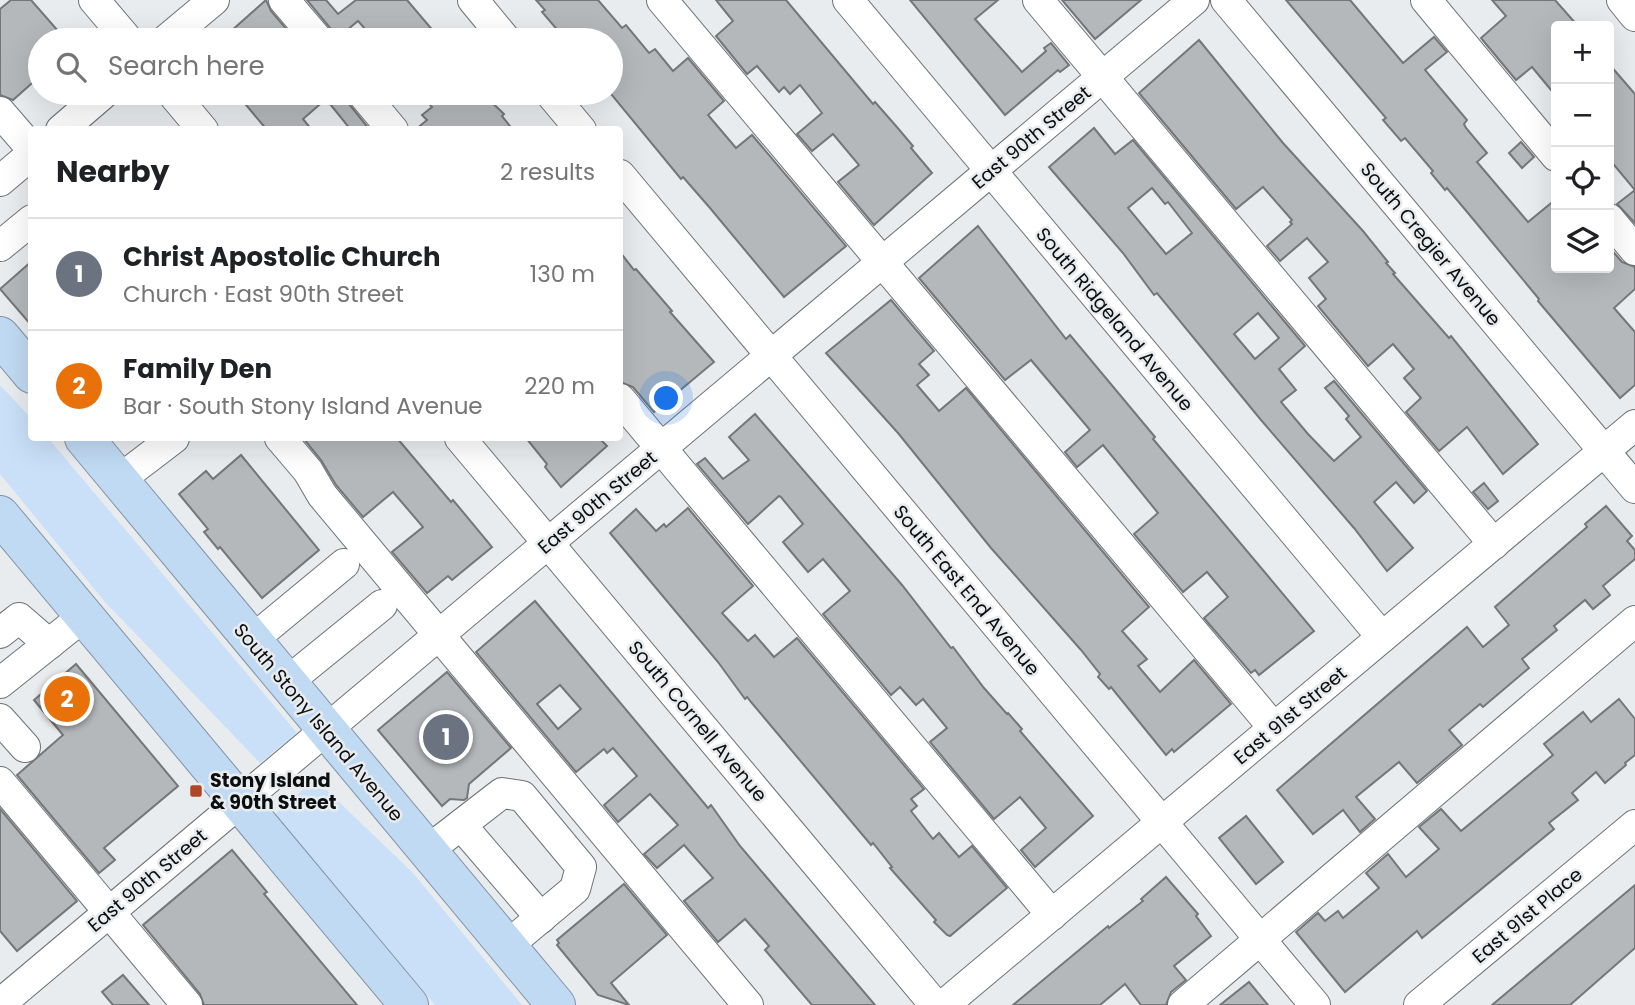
<!DOCTYPE html>
<html lang="en">
<head>
<meta charset="utf-8">
<style>
	:root { --surface:#fff; --page:#f6f6f6; --text:#202124; --muted:#757577; --line:#e0e0e0; --accent:#b45309 }
	body { margin:0; font-family:Poppins,sans-serif; background:var(--page); color:var(--text) }
	.controls { position:absolute; right:21px; top:21px; display:grid; overflow:hidden; border-radius:7px; box-shadow:0 7px 28px #0002 }
	.controls button { width:63px; height:63px; display:grid; place-items:center; padding:0; border:0; border-bottom:2px solid var(--line); background:var(--surface); color:var(--text); font:35px sans-serif }
	.you { position:absolute; left:667px; top:399px; width:24px; height:24px; margin:-18px; border:5px solid #fff; border-radius:50%; background:#1a73e8; box-shadow:0 0 0 10px #1a73e833 }
	.badge { display:grid; place-items:center; width:46px; height:46px; border-radius:50%; background:var(--accent); color:#fff; font-size:23px; font-weight:700 }
	.pin { position:absolute; translate:-50% -50%; border:4px solid #fff; box-shadow:0 2px 7px #0006 }
	.list { margin:0; padding:0; list-style:none }
	h2 { display:flex; justify-content:space-between; align-items:center; height:91px; margin:0; padding:0 28px; font-size:30px }
	h2 small { font-size:23px; font-weight:400; color:var(--muted) }
	.list li { display:grid; grid-template-columns:46px 1fr auto; gap:21px; align-items:center; box-sizing:border-box; height:112px; padding:0 28px; border-top:2px solid var(--line) }
	.list b { display:block; font-size:26px; white-space:nowrap }
	.list p { margin:0; font-size:23px; white-space:nowrap; color:var(--muted) }
	.list em { font-size:23px; font-style:normal; color:var(--muted) }
	.icon { flex:none; width:38px; height:38px; fill:none; stroke:currentColor; stroke-width:2; stroke-linecap:round; stroke-linejoin:round }
	.map { position:relative; flex:none; width:1635px; height:1005px; overflow:hidden }
	.search { position:absolute; background:var(--surface); box-shadow:0 7px 28px #0002; left:28px; top:28px; width:595px; height:77px; display:flex; align-items:center; gap:18px; box-sizing:border-box; padding:0 24px; border-radius:38px; color:var(--muted); font-size:26px }
	.panel { position:absolute; background:var(--surface); box-shadow:0 7px 28px #0002; left:28px; top:126px; width:595px; height:315px; border-radius:7px }
	.map>svg:first-child { display:block }
	.green { fill:#c9e0f8 }
	.building { fill:#b5b8bb; stroke:#747679; stroke-width:2; fill-rule:evenodd }
	.lines { fill:none; stroke-linecap:round; stroke-linejoin:round }
	.minor-casing { stroke:#6f7275; stroke-width:32 }
	.highway-casing { stroke:#8192a4; stroke-width:40 }
	.minor { stroke:#fff; stroke-width:30 }
	.highway { stroke:#c0daf4; stroke-width:38 }
	.poi-dot { fill:#ae4723; stroke:#e9ecef; stroke-width:2.5 }
	.labels { text-anchor:middle; stroke-width:5; stroke-linejoin:round; paint-order:stroke }
	.street-label { font-size:19px; fill:#0c0d0e; stroke:#e9ecef }
	.poi-label { font-size:19px; font-weight:bold; fill:#0c0d0e; stroke:#e9ecef; text-anchor:start }
</style>
</head>
<body>
<div class="map">
<svg width="1635" height="1005" viewBox="0 0 1635 1005">
	<rect width="100%" height="100%" fill="#e9ecef"/>
	<!-- green -->
	<g class="green">
		<path d="M0 385 31 418 32 438H48L297 733 260 763 105 602 0 474Z"/>
		<path d="M315 779 413 873 522 1005H435L275 814Z"/>
	</g>
	<!-- building -->
	<g class="building">
		<path d="M11 0H31L66 40H40V76L13 100 0 95V9Z"/>
		<path d="M266 0 271 11 294 38 221 40Z"/>
		<path d="M307 0H326L338 14 356 0H407L441 40H375L358 21 335 40 331 29Z"/>
		<path d="M536 0H598L622 28 626 25 649 53 655 49 673 71 688 58 724 101 708 115 736 148 752 135 846 246 784 297 710 208 683 177 681 179 611 94V40H566L542 12 545 10Z"/>
		<path d="M716 0H786L873 104 875 102 896 126 913 146 911 148 932 173 874 225 838 182 859 165 833 134 812 151 797 134 822 113 800 85 790 94 784 87 779 92 757 66 747 74 716 36 733 21Z"/>
		<path d="M910 0H998L975 19 1022 72 1046 51 1044 48 1051 43 1069 65 1060 72 1058 70 1005 115Z"/>
		<path d="M1062 0H1141L1095 39Z"/>
		<path d="M1286 0H1350L1403 63 1434 37 1447 52 1425 70 1467 120 1464 124 1466 128 1487 153 1477 162 1528 222 1556 199V268H1609V247L1622 262 1635 267V289L1614 308 1635 332V385L1620 398 1538 301 1539 299 1468 213 1447 188 1445 190 1431 173 1433 171 1405 138 1401 141 1383 120 1386 118Z"/>
		<path d="M1492 0H1555L1578 26H1556V96L1532 67 1516 80 1481 38 1506 16Z"/>
		<path d="M1199 40 1283 143 1363 231 1388 262 1386 263 1395 273 1393 274 1449 338 1451 336 1538 444 1503 474 1467 427 1439 451 1406 412 1421 398 1404 378 1414 369 1393 344 1368 366 1318 306 1326 299 1309 278 1328 262 1307 238 1280 261 1267 246 1292 224 1290 222 1292 220 1263 187 1236 209 1139 93Z"/>
		<path d="M1609 64 1635 94V223L1617 204 1635 190 1609 159Z"/>
		<path d="M236 93H345L349 104 370 130H351L326 99 303 119 312 130H267Z"/>
		<path d="M420 93H482L504 114 502 116 513 130H415L427 120 422 115 432 107Z"/>
		<path d="M1094 128 1115 154 1133 140 1305 346 1279 369 1296 390 1281 402 1308 434 1334 461 1361 437 1346 419 1349 416 1325 388 1334 381 1427 491 1414 503 1396 482 1374 502 1413 548 1387 571 1354 528 1261 420 1157 293 1154 295 1123 253 1049 167ZM1152 188 1165 204 1168 202 1192 233 1166 254 1128 208ZM1258 313 1279 338 1255 359 1234 334Z"/>
		<path d="M1521 142 1534 157 1522 168 1509 153Z"/>
		<path d="M978 226 1066 339 1070 335 1155 437 1153 439 1314 631 1259 675 1255 670 1251 673 1204 618 1228 597 1207 572 1183 592 1134 534 1158 513 1103 445 1077 467 1065 452 1090 430 1031 360 1005 380 919 278Z"/>
		<path d="M620 252 634 270 636 269 672 311 670 312 714 362 654 412 633 387 620 382Z"/>
		<path d="M32 261V326L0 289Z"/>
		<path d="M891 300 934 351 919 364 929 375 917 385 939 411 966 388 1149 607 1122 631 1147 659 1138 666 1160 692 1194 660 1231 704 1174 752 1172 749 1166 755 1111 687 1109 689 1098 677 1100 674 1081 650 991 548 898 433 826 353Z"/>
		<path d="M755 414 902 585 951 648 953 647 984 688 1007 714 1008 713 1022 729 1020 731 1093 816 1035 867 1021 850 1046 828 1020 797 994 819 930 742 947 728 923 699 916 705 900 687 891 695 823 614 850 591 823 559 808 572 783 542 803 524 781 497 779 496 748 524 697 464 705 458 723 479 749 460 729 437Z"/>
		<path d="M303 438H397L451 502 453 500 492 547 452 580 448 576 427 593 392 552 423 527 393 492 363 517 336 485 321 460Z"/>
		<path d="M526 438H599L607 446 561 487 545 467 547 464Z"/>
		<path d="M241 455 319 550 262 598 220 547 218 549 204 532 208 529 179 494 206 471 213 479Z"/>
		<path d="M1484 483 1498 501 1488 509 1473 492Z"/>
		<path d="M1606 506 1632 536 1627 541 1635 550V559L1603 586 1610 595 1593 609 1585 600 1554 626 1557 630 1522 659 1529 668 1483 707 1480 704 1449 730 1462 745 1417 783 1399 762 1356 797 1375 819 1360 832 1343 810 1313 834 1277 790 1467 627 1483 647 1509 625 1495 607 1587 527 1585 524Z"/>
		<path d="M688 508 753 586 722 613 748 641 755 635 774 657 797 638 924 789 911 799 917 806 911 811 933 839 939 833 959 857 972 846 1007 888 950 936 947 935 934 922 936 920 890 868 892 867 873 843 871 845 751 702 747 697 745 699 718 662 610 533 636 509 656 531 664 524 666 527Z"/>
		<path d="M535 601 679 773 708 808 711 805 740 846 875 1005H812L765 950 769 946 745 919 718 942 684 901 713 878 684 845 657 868 644 854 678 825 650 794 618 822 604 805 637 776 613 748 607 753 604 749 576 772 476 652ZM560 685 581 709 558 729 537 704Z"/>
		<path d="M76 664 178 786 104 848 115 860 99 873 17 775 63 735 34 700Z"/>
		<path d="M447 672 511 748 469 784 467 798 464 800 450 799 442 806 378 730Z"/>
		<path d="M1619 699 1635 719V755L1625 763 1626 765 1605 783 1596 772 1572 793 1578 800 1549 823 1554 829 1422 938 1417 931 1345 992 1296 932 1318 913 1325 921 1338 911 1343 918 1379 888 1366 873 1388 854 1406 877 1439 849 1419 827 1441 809 1461 831 1553 755 1544 744 1583 712 1591 722Z"/>
		<path d="M0 809 77 901 17 951 0 931Z"/>
		<path d="M1246 816 1283 862 1256 884 1219 838Z"/>
		<path d="M232 850 267 892 264 894 357 1005H204L200 994 143 925Z"/>
		<path d="M1166 877 1198 914 1196 916 1211 936 1174 966 1186 980 1171 992 1166 1005H1141L1125 984 1100 1005H1013L1108 926 1109 928 1143 901 1141 899Z"/>
		<path d="M624 884 667 935 611 983 629 1005 598 995 557 945 559 943 557 940Z"/>
		<path d="M1635 885V948L1570 1005H1492Z"/>
		<path d="M123 975 149 1005H113L102 992Z"/>
		<path d="M1249 982 1268 1005H1220Z"/>
	</g>
	<g class="lines">
		<!-- minor casing -->
		<g class="minor-casing">
			<g id="minor">
				<path d="M94 0 128 40"/>
				<path d="M284 0 318 40"/>
				<path d="M473 0 506 40"/>
				<path d="M662 0 1274 728"/>
				<path d="M848 0 1382 637"/>
				<path d="M1038 0 1494 544"/>
				<path d="M1226 0 1635 488"/>
				<path d="M1426 0 1556 156"/>
				<path d="M1622 0 1635 16"/>
				<path d="M166 40 214 0"/>
				<path d="M172 93 203 130"/>
				<path d="M362 93 393 130"/>
				<path d="M550 93 581 130"/>
				<path d="M0 112 32 149"/>
				<path d="M61 130 104 93"/>
				<path d="M620 175 1315 1005"/>
				<path d="M0 181 32 154"/>
				<path d="M1609 219 1635 250"/>
				<path d="M0 246 32 220"/>
				<path d="M620 399 1052 915"/>
				<path d="M280 438 308 471 322 495 748 1005"/>
				<path d="M460 438 935 1005"/>
				<path d="M119 480 174 438"/>
				<path d="M0 633 19 618 49 644"/>
				<path d="M251 641 344 564"/>
				<path d="M0 683 84 616"/>
				<path d="M286 683 382 605"/>
				<path d="M0 719 25 747"/>
				<path d="M0 782 187 1005"/>
				<path d="M461 825 541 918"/>
				<path d="M427 851 502 793 522 796 581 867 575 889 507 946"/>
				<path d="M0 1004 1194 0"/>
				<path d="M944 1005 1635 425"/>
				<path d="M1183 1005 1635 621"/>
				<path d="M1419 1005 1635 825"/>
			</g>
		</g>
		<!-- highway casing -->
		<g class="highway-casing">
			<g id="highway">
				<path d="M0 336 32 374"/>
				<path d="M84 438 556 1005"/>
				<path d="M0 515 409 1005"/>
			</g>
		</g>
		<!-- minor -->
		<use href="#minor" class="minor"/>
		<!-- highway -->
		<use href="#highway" class="highway"/>
	</g>
	<!-- markers -->
	<rect class="poi-dot" x="189" y="784" width="14" height="14" rx="3.5"/>
	<g class="labels">
		<!-- street labels -->
		<g class="street-label">
			<text transform="translate(1031 137) rotate(-40)" y="7">East 90th Street</text>
			<text transform="translate(1431 244) rotate(50)" y="7">South Cregier Avenue</text>
			<text transform="translate(1115 319) rotate(50)" y="7">South Ridgeland Avenue</text>
			<text transform="translate(597 502) rotate(-40)" y="7">East 90th Street</text>
			<text transform="translate(967 590) rotate(50)" y="7">South East End Avenue</text>
			<text transform="translate(1290 715) rotate(-40)" y="7">East 91st Street</text>
			<text transform="translate(698 721) rotate(50)" y="7">South Cornell Avenue</text>
			<text transform="translate(319 722) rotate(50)" y="7">South Stony Island Avenue</text>
			<text transform="translate(147 880) rotate(-40)" y="7">East 90th Street</text>
			<text transform="translate(1527 915) rotate(-40)" y="7">East 91st Place</text>
		</g>
		<!-- poi labels -->
		<g class="poi-label">
			<text x="210" y="787">Stony Island<tspan x="210" dy="22">&amp; 90th Street</tspan></text>
		</g>
	</g>
</svg>
<div class="controls">
<button>+</button>
<button>−</button>
<button><svg class="icon" aria-label="locate" viewBox="0 0 24 24"><circle cx="12" cy="12" r="6"/><path d="M12 2v4M12 18v4M2 12h4M18 12h4"/></svg></button>
<button><svg class="icon" aria-label="layers" viewBox="0 0 24 24"><path d="M12 4l9 5-9 5-9-5zM3 14l9 5 9-5"/></svg></button>
</div>
<div class="you"></div>
<div class="pin badge" style="left:446px;top:737px;background:#6b7280">1</div>
<div class="pin badge" style="left:67px;top:699px;background:#e8710a">2</div>
<div class="search"><svg class="icon" aria-label="search" viewBox="0 0 24 24"><circle cx="10" cy="10" r="6"/><path d="M15 15l6 6"/></svg>Search here</div>
<section class="panel">
<h2>Nearby<small>2 results</small></h2>
<ul class="list">
<li><span class="badge" style="background:#6b7280">1</span><div><b>Christ Apostolic Church</b><p>Church · East 90th Street</p></div><em>130 m</em></li>
<li><span class="badge" style="background:#e8710a">2</span><div><b>Family Den</b><p>Bar · South Stony Island Avenue</p></div><em>220 m</em></li>
</ul>
</section>
</div>
</body>
</html>
